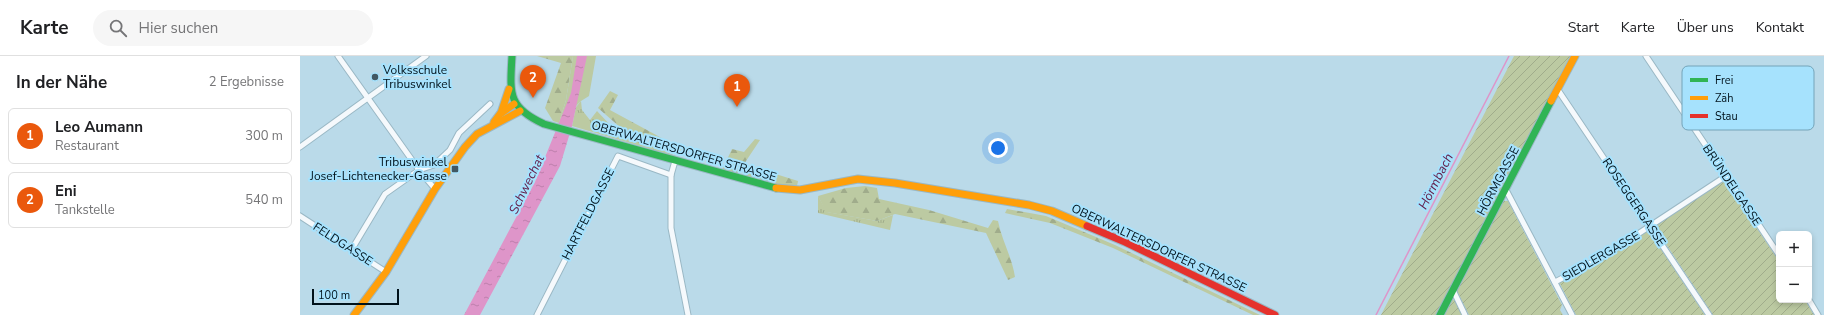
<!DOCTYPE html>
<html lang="de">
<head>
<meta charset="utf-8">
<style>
	:root { --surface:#fff; --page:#f6f6f6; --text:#202124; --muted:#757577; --line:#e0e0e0; --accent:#ea580c }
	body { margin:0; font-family:"Nunito Sans",sans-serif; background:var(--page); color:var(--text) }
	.controls { position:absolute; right:12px; bottom:12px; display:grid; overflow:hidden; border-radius:6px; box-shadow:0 2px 6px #0003 }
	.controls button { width:36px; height:36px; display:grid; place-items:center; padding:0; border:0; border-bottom:1px solid var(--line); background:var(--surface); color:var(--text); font:20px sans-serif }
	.scale { position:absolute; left:12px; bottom:10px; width:87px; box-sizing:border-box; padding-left:4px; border:2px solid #00121b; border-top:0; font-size:11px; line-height:14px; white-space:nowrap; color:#00121b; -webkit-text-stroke:3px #a6e2fd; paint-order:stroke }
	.you { position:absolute; left:698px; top:92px; width:14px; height:14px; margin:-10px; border:3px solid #fff; border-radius:50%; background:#1a73e8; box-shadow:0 0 0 6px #1a73e833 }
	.badge { display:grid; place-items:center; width:26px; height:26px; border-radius:50%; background:var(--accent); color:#fff; font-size:13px; font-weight:700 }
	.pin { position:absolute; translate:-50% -33px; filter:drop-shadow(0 1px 2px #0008) }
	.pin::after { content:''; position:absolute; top:21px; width:14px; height:12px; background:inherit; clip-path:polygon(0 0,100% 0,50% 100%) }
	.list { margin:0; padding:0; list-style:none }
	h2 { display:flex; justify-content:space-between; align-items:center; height:52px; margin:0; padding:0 16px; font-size:17px }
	h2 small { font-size:13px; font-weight:400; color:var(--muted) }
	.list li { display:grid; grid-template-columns:26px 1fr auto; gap:12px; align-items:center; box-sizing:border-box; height:56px; margin:0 8px 8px; padding:0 8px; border:1px solid var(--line); border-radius:6px }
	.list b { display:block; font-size:15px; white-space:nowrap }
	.list p { margin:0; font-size:13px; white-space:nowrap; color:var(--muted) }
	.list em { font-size:13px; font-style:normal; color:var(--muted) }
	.icon { flex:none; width:22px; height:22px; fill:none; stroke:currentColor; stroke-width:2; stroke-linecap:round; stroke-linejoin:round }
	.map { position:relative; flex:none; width:1524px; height:259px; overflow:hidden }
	header { display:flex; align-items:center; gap:24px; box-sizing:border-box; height:56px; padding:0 20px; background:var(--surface); border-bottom:1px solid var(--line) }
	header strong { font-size:19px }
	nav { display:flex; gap:22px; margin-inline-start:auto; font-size:14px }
	.search { width:280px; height:36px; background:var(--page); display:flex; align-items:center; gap:10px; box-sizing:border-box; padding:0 14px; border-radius:22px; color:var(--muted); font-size:15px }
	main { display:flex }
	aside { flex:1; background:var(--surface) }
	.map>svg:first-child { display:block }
	.grass { fill:url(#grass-tufts) }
	.forest { fill:url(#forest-firs) }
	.park { fill:#bccaa2 }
	.garden { fill:url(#garden-furrows) }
	.water { fill:url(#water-ripples) }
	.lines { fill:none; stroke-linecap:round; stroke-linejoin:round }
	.stream { stroke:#de95c9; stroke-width:1.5 }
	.street-casing { stroke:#9ab8c5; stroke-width:7 }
	.fast-casing { stroke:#9ab8c5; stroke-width:9 }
	.slow-casing { stroke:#9ab8c5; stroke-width:9 }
	.jam-casing { stroke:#9ab8c5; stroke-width:9 }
	.street { stroke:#f5f9fc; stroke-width:5 }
	.fast { stroke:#30b455; stroke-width:7 }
	.slow { stroke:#ff9f0a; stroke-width:7 }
	.jam { stroke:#e5322d; stroke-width:7 }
	.poi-dot { fill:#415863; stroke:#a6e2fd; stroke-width:1.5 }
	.labels { text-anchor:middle; stroke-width:4; stroke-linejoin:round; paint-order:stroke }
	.poi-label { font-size:12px; fill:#00121b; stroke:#a6e2fd; text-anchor:start }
	.street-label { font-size:12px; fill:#00121b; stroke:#a6e2fd }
	.water-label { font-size:13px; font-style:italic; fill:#611945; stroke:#a6e2fd }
	.key { fill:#a6e2fd; stroke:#74a4b9; stroke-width:1 }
	.key-label { font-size:11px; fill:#00121b }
</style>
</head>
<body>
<header>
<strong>Karte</strong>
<div class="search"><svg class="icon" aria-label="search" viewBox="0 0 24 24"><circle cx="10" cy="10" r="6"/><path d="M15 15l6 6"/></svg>Hier suchen</div>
<nav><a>Start</a><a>Karte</a><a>Über uns</a><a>Kontakt</a></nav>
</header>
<main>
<aside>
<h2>In der Nähe<small>2 Ergebnisse</small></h2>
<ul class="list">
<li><span class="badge">1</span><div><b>Leo Aumann</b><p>Restaurant</p></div><em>300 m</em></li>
<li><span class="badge">2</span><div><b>Eni</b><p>Tankstelle</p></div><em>540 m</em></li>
</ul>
</aside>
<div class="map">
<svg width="1524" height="259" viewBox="0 0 1524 259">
	<defs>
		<pattern id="grass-tufts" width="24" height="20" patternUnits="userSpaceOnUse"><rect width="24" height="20" fill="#bccaa2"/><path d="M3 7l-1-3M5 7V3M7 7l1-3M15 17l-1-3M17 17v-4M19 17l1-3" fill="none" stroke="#a0ac8b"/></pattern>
		<pattern id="forest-firs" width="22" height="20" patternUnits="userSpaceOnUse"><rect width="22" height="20" fill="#bccaa2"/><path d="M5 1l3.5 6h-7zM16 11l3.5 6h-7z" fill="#a0ac8b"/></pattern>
		<pattern id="garden-furrows" width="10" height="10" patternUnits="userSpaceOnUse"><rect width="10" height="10" fill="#bccaa2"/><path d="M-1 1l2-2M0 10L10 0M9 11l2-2" fill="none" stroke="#a0ac8b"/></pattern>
		<pattern id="water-ripples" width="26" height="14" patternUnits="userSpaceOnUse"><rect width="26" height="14" fill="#de95c9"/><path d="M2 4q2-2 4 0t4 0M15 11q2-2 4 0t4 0" fill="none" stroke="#bd7fac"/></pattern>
	</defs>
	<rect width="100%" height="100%" fill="#badae9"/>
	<!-- grass -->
	<g class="grass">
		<path d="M281 45 282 54 290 64 297 55 314 73 378 101 272 70 276 51Z"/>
		<path d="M518 140 527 156 577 165 593 159 590 174 518 157Z"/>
	</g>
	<!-- forest -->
	<g class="forest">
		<path d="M237 0H273L266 44 259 67 253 65 245 52 261 7Z"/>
		<path d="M310 35 318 39 310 54 382 93 380 95 321 72 298 52Z"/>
		<path d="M455 83 460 84 438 117 422 114 432 93 444 96Z"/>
		<path d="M450 110 498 125 497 130 478 129 445 121Z"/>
		<path d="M565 130 577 132 579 143 629 154 688 172 693 164 698 165C702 185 712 201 715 221L708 224 686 177 595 158 577 165 526 156 518 140 546 132Z"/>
		<path d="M707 153 746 160 815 189 960 259H953L813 192 750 167 705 157Z"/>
	</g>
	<!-- park -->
	<path class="park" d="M273 0H296L289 40 281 45 259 67 266 44Z"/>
	<!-- garden -->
	<g class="garden">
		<path d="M1214 0H1270L1137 259H1081Z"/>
		<path d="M1422 124 1425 125 1479 205V244H1505L1514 259H1413L1356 173 1358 168Z"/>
		<path d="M1203 145H1208L1262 249 1260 254 1263 259H1169L1157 235Z"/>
		<path d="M1344 176H1348L1351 178 1405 259H1276L1259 226 1308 201Z"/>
		<path d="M1152 243 1156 245 1162 259H1144Z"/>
	</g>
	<!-- water -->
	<path class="water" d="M277 0H287L272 70 260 110 180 259H164L235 126 271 37Z"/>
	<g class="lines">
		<!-- stream -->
		<path class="stream" d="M1076 259 1209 0"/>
		<!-- street casing -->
		<g class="street-casing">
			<g id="street">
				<path d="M38 0 119 114 135 133"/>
				<path d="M1346 0 1479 199"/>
				<path d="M1258 34 1409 259"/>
				<path d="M0 91 126 0"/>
				<path d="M371 119V172L388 259"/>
				<path d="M1206 134 1272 259"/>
				<path d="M0 160 86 216"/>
				<path d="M52 193 85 138 119 114 134 109 150 94 159 77 190 48"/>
				<path d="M1255 226 1306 199 1426 120"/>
				<path d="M1153 234 1165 259"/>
				<path d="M1509 244 1518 259"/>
				<path d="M237 259 318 100 371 119 375 105"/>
			</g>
		</g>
		<!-- fast casing -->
		<g class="fast-casing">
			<g id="fast">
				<path d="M212 0C210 37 207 51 244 68L476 132"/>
				<path d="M1140 259 1251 45"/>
			</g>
		</g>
		<!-- slow casing -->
		<g class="slow-casing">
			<g id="slow">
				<path d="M1251 45 1275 0"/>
				<path d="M201 57 209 33"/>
				<path d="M194 66 200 58 214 48"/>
				<path d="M476 132 500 134 558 123 595 127 729 149 752 155 787 170"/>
				<path d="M54 259 86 216 135 133 165 91 177 78 220 55"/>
			</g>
		</g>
		<!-- jam casing -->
		<g class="jam-casing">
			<path id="jam" d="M787 170 825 186 975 259"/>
		</g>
		<!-- street -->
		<use href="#street" class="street"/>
		<!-- fast -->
		<use href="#fast" class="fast"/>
		<!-- slow -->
		<use href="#slow" class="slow"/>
		<!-- jam -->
		<use href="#jam" class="jam"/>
	</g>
	<!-- markers -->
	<g class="poi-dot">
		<circle cx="75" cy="21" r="4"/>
		<rect x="151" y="109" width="8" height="8" rx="2"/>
	</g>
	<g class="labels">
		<!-- poi labels -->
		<g class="poi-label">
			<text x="83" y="18">Volksschule<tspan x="83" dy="14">Tribuswinkel</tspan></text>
			<text x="147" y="110" text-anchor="end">Tribuswinkel<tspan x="147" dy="14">Josef-Lichtenecker-Gasse</tspan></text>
		</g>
		<!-- street labels -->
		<g class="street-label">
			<text transform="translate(384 95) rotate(16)" y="4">OBERWALTERSDORFER STRASSE</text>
			<text transform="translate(1198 125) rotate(-62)" y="4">HÖRMGASSE</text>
			<text transform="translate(1432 129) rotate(56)" y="4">BRÜNDELGASSE</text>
			<text transform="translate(1334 146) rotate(56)" y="4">ROSEGGERGASSE</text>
			<text transform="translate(288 158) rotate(-63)" y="4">HARTFELDGASSE</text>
			<text transform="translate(43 188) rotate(33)" y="4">FELDGASSE</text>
			<text transform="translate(859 192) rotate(25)" y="4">OBERWALTERSDORFER STRASSE</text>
			<text transform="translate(1301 200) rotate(-30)" y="4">SIEDLERGASSE</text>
		</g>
		<!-- water labels -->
		<g class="water-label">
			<text transform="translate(1135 125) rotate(-63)" y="5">Hörmbach</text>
			<text transform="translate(226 128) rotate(-64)" y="5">Schwechat</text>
		</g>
	</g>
	<!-- legend -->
	<rect x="1382" y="10" width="132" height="64" rx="6" class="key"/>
	<rect x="1390" y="22" width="18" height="4" fill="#30b455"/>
	<rect x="1390" y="40" width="18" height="4" fill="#ff9f0a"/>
	<rect x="1390" y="58" width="18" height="4" fill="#e5322d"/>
	<g class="key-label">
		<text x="1415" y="28">Frei</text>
		<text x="1415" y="46">Zäh</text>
		<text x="1415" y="64">Stau</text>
	</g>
</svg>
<div class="controls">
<button>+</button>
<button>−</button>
</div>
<div class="scale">100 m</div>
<div class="you"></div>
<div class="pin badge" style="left:437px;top:51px">1</div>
<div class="pin badge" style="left:233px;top:42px">2</div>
</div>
</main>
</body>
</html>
